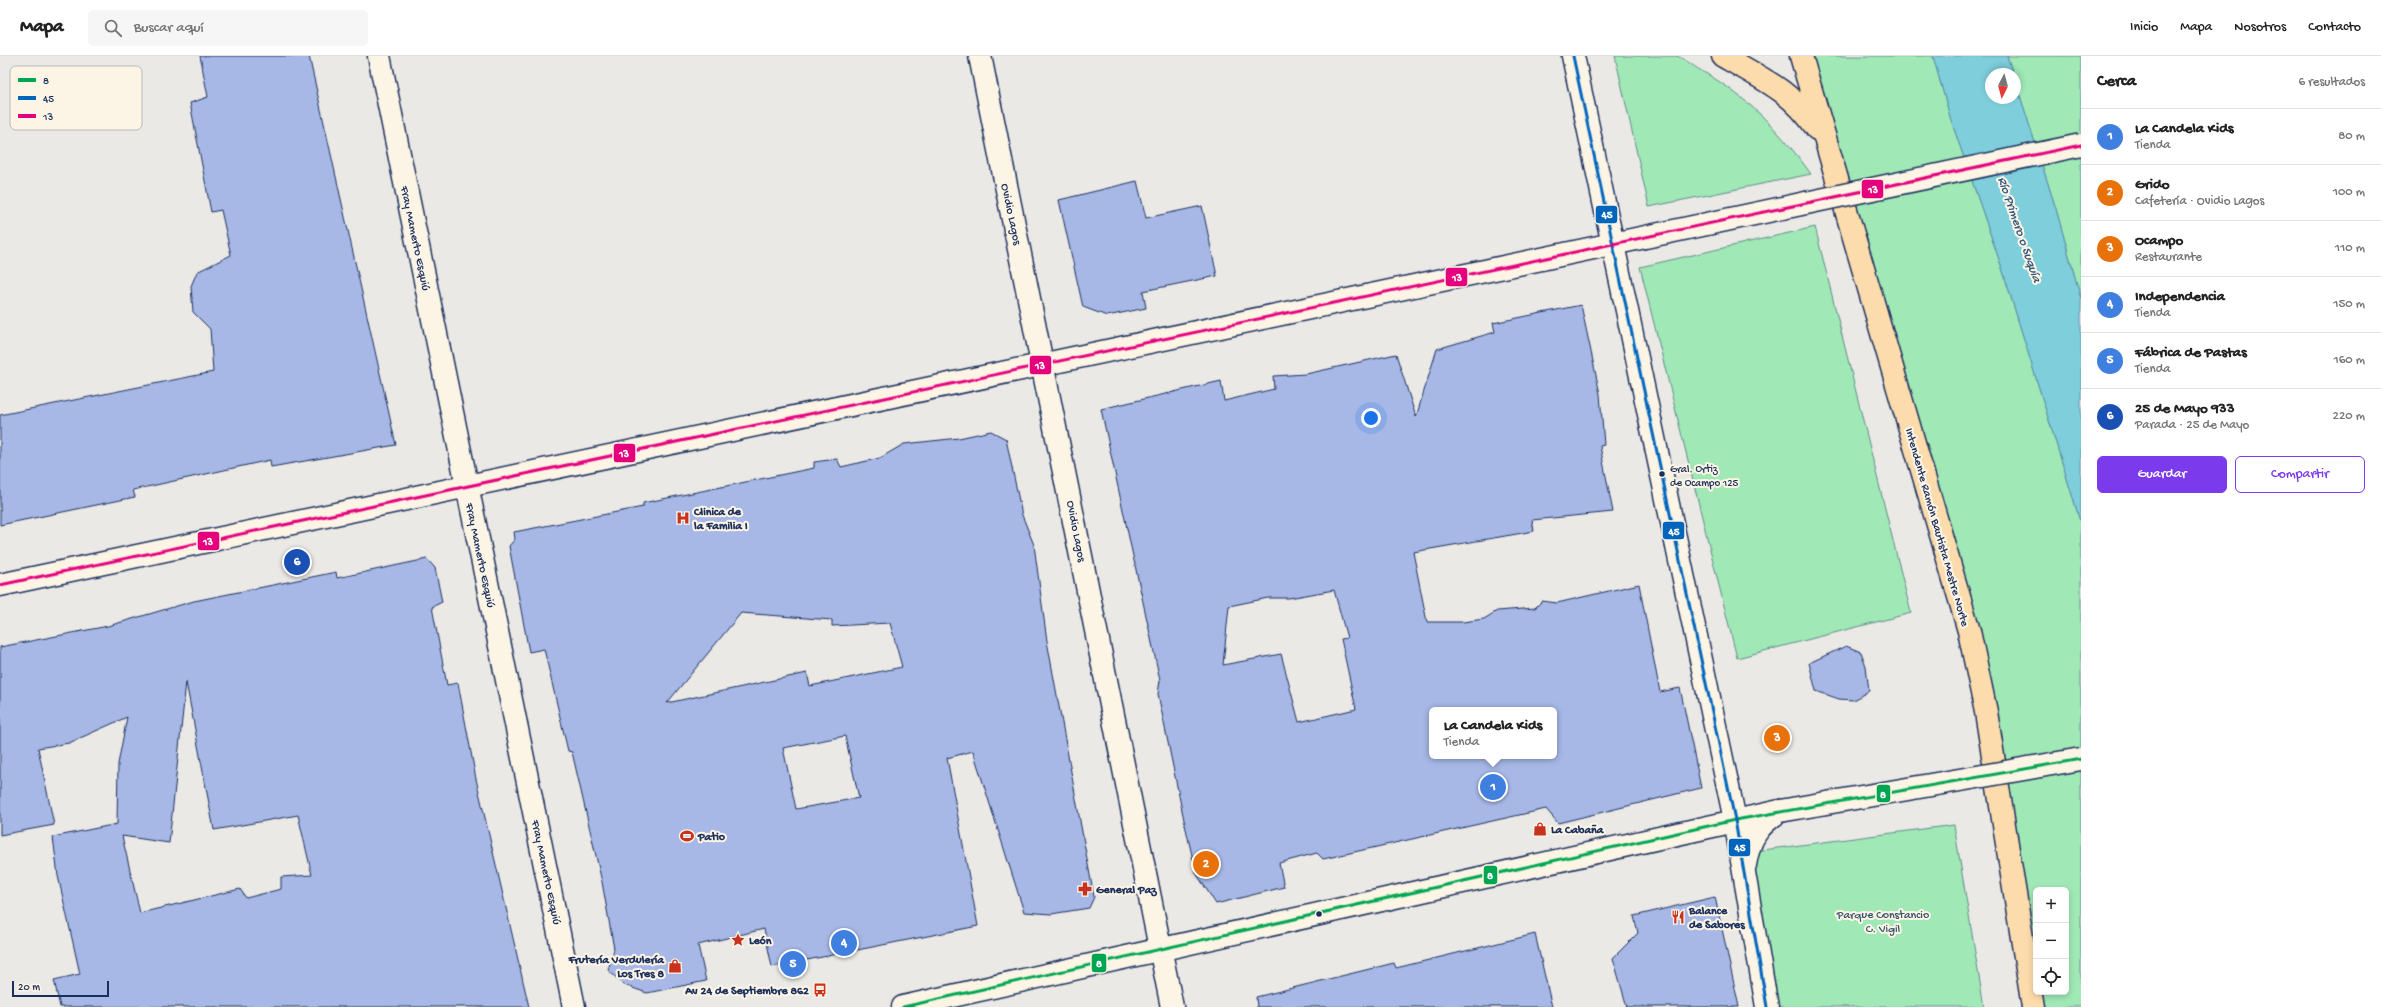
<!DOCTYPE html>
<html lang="es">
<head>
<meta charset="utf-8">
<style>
	:root { --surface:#fff; --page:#f6f6f6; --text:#222; --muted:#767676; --line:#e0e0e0; --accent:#7c3aed }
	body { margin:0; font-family:"Gochi Hand",sans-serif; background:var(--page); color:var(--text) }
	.controls { position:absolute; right:12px; bottom:12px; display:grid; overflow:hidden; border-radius:6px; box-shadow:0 2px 6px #0003 }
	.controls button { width:36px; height:36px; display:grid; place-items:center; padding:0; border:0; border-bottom:1px solid var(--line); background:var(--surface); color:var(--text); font:20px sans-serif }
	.compass { position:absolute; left:1985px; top:12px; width:36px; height:36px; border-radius:50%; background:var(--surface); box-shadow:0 2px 6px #0003; rotate:186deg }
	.scale { position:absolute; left:12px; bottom:10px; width:97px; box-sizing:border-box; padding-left:4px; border:2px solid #1b2f5e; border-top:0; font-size:11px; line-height:14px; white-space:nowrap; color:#1b2f5e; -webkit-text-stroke:3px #fcf5e5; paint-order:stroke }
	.you { position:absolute; left:1371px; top:362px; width:14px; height:14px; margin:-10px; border:3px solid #fff; border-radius:50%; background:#1a73e8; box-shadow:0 0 0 6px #1a73e833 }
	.badge { display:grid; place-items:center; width:26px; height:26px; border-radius:50%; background:var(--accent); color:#fff; font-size:13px; font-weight:700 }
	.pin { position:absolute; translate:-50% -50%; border:2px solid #fff; box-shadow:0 1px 4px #0006 }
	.popup { position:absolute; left:1429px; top:651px; width:128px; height:52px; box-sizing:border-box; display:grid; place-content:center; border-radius:6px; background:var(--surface); filter:drop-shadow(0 1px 3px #0005); font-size:13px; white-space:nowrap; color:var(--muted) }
	.popup b { font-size:15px; color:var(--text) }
	.popup::after { content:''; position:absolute; left:50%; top:100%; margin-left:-8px; border:8px solid transparent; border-top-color:var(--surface) }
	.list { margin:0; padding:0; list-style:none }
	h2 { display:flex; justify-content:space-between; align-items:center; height:52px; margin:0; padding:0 16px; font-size:17px }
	h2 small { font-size:13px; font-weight:400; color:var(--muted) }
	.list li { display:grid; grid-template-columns:26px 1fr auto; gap:12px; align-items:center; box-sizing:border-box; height:56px; padding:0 16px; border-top:1px solid var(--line) }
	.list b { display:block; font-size:15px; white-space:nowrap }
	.list p { margin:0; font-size:13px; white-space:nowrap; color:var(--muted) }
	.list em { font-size:13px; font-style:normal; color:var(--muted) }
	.actions { display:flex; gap:8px; padding:12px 16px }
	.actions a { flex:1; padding:9px 0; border:1px solid var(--accent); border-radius:6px; text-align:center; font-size:14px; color:var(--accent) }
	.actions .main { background:var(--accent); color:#fff }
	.icon { flex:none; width:22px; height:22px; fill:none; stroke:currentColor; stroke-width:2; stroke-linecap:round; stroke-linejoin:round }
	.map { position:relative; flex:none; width:2081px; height:951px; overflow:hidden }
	header { display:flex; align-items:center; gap:24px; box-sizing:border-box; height:56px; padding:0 20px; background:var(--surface); border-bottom:1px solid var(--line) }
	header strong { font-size:19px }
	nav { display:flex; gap:22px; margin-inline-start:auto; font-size:14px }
	.search { width:280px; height:36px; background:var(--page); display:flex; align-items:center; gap:10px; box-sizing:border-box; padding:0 14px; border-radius:6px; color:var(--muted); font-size:15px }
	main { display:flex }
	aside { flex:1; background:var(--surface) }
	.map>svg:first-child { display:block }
	.green { fill:#a0e8b6; stroke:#5e8c8a; fill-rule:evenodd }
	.water { fill:#7fcedc; stroke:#578eaa }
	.building { fill:#a7b8e7; stroke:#1b2f5e; fill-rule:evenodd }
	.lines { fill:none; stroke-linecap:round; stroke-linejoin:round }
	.minor-casing { stroke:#1b2f5e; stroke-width:25 }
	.tertiary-casing { stroke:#1b2f5e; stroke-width:25 }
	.secondary-casing { stroke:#1b2f5e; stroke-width:25 }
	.primary-casing { stroke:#1b2f5e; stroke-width:25 }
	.minor { stroke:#fcf5e5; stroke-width:22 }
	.tertiary { stroke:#fcf5e5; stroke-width:22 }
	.secondary { stroke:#fcf5e5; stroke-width:22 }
	.primary { stroke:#fcdcac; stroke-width:22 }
	.minor-bridge-casing { stroke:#1b2f5e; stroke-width:25; stroke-linecap:butt }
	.secondary-bridge-casing { stroke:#1b2f5e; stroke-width:25; stroke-linecap:butt }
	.minor-bridge { stroke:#fcf5e5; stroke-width:22 }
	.secondary-bridge { stroke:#fcf5e5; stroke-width:22 }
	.bus-1-casing { stroke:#fcf5e5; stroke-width:6 }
	.bus-2-casing { stroke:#fcf5e5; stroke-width:6 }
	.bus-3-casing { stroke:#fcf5e5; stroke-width:6 }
	.bus-1 { stroke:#00a651; stroke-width:3 }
	.bus-2 { stroke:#0065bd; stroke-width:3 }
	.bus-3 { stroke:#e5007d; stroke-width:3 }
	.bus-dot { fill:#1b2f5e; stroke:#fcf5e5; stroke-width:1.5 }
	.labels { text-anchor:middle; stroke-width:4; stroke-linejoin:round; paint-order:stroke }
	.bus-label { font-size:11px; fill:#1b2f5e; stroke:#fcf5e5; text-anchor:start }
	.street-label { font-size:12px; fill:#1b2f5e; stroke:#fcf5e5 }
	.poi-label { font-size:12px; font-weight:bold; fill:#1b2f5e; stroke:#fcf5e5; text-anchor:start }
	.park-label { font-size:12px; fill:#365470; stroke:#fcf5e5 }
	.water-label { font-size:13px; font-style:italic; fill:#34577e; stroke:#fcf5e5 }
	.key { fill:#fcf5e5; stroke:#b8babc; stroke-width:1 }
	.key-label { font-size:11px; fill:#1b2f5e }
	.line-badge { stroke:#fcf5e5; stroke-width:1.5 }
	.badge-label { font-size:11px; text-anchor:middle; font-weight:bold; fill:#fff }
</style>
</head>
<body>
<header>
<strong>Mapa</strong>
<div class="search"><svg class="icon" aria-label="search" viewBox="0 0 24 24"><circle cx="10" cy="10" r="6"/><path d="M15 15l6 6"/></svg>Buscar aquí</div>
<nav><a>Inicio</a><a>Mapa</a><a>Nosotros</a><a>Contacto</a></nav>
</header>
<main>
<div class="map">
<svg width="2081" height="951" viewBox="0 0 2081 951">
	<rect width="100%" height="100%" fill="#ebe9e5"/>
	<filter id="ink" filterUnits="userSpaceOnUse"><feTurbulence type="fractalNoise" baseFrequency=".025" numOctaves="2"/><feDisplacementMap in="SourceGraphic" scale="8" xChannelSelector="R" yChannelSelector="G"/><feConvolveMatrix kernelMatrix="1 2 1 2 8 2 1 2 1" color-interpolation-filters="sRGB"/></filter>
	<g filter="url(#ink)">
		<!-- green -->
		<g class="green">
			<path d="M1615 0C1629 0 1664 0 1676 0 1684 2 1693 10 1700 14 1747 40 1780 75 1811 118L1649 151Z"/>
			<path d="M1801 0H1933L1951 64 2002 212 2081 468V951H2033L1986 656ZM2036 834H2066V936H2036Z"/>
			<path d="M2007 0H2081V243L2056 153 2015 24V18H2013Z"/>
			<path d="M1815 171 1911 557 1737 602 1640 211Z"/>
			<path d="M1954 769 1984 951H1767L1747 796Z"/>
		</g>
		<!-- water -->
		<path class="water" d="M1933 0H2007L2013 18H1991V42H2015V24L2056 153 2081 243V468L2002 212 1951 64Z"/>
		<!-- building -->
		<g class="building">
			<path d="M200 0H309L396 389 271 411 270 404 133 434 135 441 0 469V359L213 316 210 273 193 256 191 230 197 216 231 199 221 154 211 156 190 47 208 41Z"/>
			<path d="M1137 125 1146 162 1202 150 1217 220 1143 235 1146 252 1107 260 1083 251 1059 144Z"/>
			<path d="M1581 249 1600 338 1604 389 1600 390 1613 456 1532 464 1534 475 1413 496 1427 566H1463L1484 563 1497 555 1535 552 1542 545 1557 547 1639 528 1660 636 1680 632 1701 732 1558 767 1546 753 1323 803 1317 797 1279 807 1284 831 1216 848 1196 817 1184 764 1158 638 1160 624 1101 353 1221 325 1224 345 1274 333 1273 320 1306 318 1396 298 1416 361 1437 293 1495 276 1493 267ZM1334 534 1347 582 1341 583 1356 653 1299 666 1281 598 1223 609 1229 550 1268 542H1289ZM1432 654H1554V700H1432Z"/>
			<path d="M991 375 1006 383 1022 459 1034 489 1047 585 1094 841 1089 852 1051 858 1024 856 973 695 947 702 978 870 772 911 764 873 698 889 706 925 647 937 624 929 608 914 614 893 602 826 572 696 568 695 544 593 529 596 509 490 515 483 514 476 643 451V447L814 412V406L837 403 841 411 880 402 904 388 959 382ZM741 557 832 564V570L890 567 902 611 810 630 807 617 667 647ZM845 680 859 742 796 753 783 692Z"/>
			<path d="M427 503 435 512 442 546 432 551 447 629 458 627 476 723 529 951H60L54 924 80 918 58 820 53 781 117 768 118 708 127 661 69 687 38 692 54 769 0 779V591L108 570 194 545 273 529 336 516 337 522ZM186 626 214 774 298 759 312 819 281 821V833L246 842 240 833 140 857 122 780 169 787Z"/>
			<path d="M1846 590 1861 596 1866 610 1869 635 1853 644 1839 643 1816 635 1809 607Z"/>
			<path d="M1715 841 1739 951H1627L1613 902 1638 877 1634 860Z"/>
			<path d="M1535 878 1552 951H1257L1256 941 1394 907 1396 912Z"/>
		</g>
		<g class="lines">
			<!-- minor casing -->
			<g class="minor-casing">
				<g id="minor">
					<path d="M980 0 1172 951"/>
					<path d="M1573 0 1735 764 1767 951"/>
					<path d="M0 529 1806 147"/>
					<path d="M1745 809C1749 782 1758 769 1780 755"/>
				</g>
			</g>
			<!-- tertiary casing -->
			<g class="tertiary-casing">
				<path id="tertiary" d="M379 0 574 951"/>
			</g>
			<!-- secondary casing -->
			<g class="secondary-casing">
				<path id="secondary" d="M903 951 1780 755"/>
			</g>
			<!-- primary casing -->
			<g class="primary-casing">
				<g id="primary">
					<path d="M1723 0C1761 22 1792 35 1817 73"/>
					<path d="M1801 0 1969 575 1986 656 2033 951"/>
				</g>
			</g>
			<!-- minor -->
			<use href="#minor" class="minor"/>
			<!-- tertiary -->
			<use href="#tertiary" class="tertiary"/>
			<!-- secondary -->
			<use href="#secondary" class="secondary"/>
			<!-- primary -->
			<use href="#primary" class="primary"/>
			<!-- minor-bridge casing -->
			<g class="minor-bridge-casing">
				<path id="minor-bridge" d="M1806 147 2081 89"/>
			</g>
			<!-- secondary-bridge casing -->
			<g class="secondary-bridge-casing">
				<path id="secondary-bridge" d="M1780 755 2081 703"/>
			</g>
			<!-- minor-bridge -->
			<use href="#minor-bridge" class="minor-bridge"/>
			<!-- secondary-bridge -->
			<use href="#secondary-bridge" class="secondary-bridge"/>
			<!-- bus-1 casing -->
			<g class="bus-1-casing">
				<path id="bus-1" d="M903 951 1735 764 2081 703"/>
			</g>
			<!-- bus-2 casing -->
			<g class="bus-2-casing">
				<path id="bus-2" d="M1573 0 1735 764 1767 951"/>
			</g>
			<!-- bus-3 casing -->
			<g class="bus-3-casing">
				<path id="bus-3" d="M0 529 2081 89"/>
			</g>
			<!-- bus-1 -->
			<use href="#bus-1" class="bus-1"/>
			<!-- bus-2 -->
			<use href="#bus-2" class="bus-2"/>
			<!-- bus-3 -->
			<use href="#bus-3" class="bus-3"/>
		</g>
	</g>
	<!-- icons -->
	<defs>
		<g id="hospital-bare" transform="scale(1.08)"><path d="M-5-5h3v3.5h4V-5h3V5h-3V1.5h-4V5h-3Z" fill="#c8321e" stroke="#fcf5e5" stroke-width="2.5" paint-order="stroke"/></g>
		<g id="shop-bare" transform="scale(1.08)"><path d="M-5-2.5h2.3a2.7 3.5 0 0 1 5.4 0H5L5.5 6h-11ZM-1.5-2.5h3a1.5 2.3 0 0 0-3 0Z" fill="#c8321e" stroke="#fcf5e5" stroke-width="2.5" paint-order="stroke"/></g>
		<g id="stadium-bare" transform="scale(1.08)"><path d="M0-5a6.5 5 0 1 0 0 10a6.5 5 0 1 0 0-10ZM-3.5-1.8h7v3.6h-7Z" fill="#c8321e" stroke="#fcf5e5" stroke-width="2.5" paint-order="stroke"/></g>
		<g id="pharmacy-bare" transform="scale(1.08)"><path d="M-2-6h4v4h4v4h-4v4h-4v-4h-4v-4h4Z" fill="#c8321e" stroke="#fcf5e5" stroke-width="2.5" paint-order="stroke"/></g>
		<g id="restaurant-bare" transform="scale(1.08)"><path d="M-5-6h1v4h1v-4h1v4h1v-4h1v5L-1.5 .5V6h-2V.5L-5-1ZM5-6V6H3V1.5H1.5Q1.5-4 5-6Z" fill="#c8321e" stroke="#fcf5e5" stroke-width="2.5" paint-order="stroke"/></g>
		<g id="sight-bare" transform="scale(1.08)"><path d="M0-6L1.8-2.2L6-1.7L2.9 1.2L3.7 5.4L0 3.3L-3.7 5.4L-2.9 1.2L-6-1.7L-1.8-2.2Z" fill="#c8321e" stroke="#fcf5e5" stroke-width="2.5" paint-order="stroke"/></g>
		<g id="bus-bare" transform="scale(1.08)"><path d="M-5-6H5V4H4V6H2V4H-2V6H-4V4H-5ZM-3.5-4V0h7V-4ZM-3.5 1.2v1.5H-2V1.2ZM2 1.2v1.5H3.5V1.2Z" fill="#c8321e" stroke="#fcf5e5" stroke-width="2.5" paint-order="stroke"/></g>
	</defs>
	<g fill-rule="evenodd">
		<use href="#hospital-bare" x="683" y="462"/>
		<use href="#shop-bare" x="1540" y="773"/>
		<use href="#stadium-bare" x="687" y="780"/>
		<use href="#pharmacy-bare" x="1085" y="833"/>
		<use href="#restaurant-bare" x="1678" y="861"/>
		<use href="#sight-bare" x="738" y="884"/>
		<use href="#shop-bare" x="675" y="910"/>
		<use href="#bus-bare" x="820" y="934"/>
	</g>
	<!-- markers -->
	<g class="bus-dot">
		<circle cx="1662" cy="418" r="3.5"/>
		<circle cx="1319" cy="858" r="3.5"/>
	</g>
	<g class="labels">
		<!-- bus labels -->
		<g class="bus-label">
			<text x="1670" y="416">Gral. Ortiz<tspan x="1670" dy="14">de Ocampo 125</tspan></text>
		</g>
		<!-- street labels -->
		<g class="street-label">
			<text transform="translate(1012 158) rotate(78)" y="4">Ovidio Lagos</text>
			<text transform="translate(416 182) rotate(78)" y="4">Fray Mamerto Esquiú</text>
			<text transform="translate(1938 471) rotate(74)" y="4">Intendente Ramón Bautista Mestre Norte</text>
			<text transform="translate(1077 475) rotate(79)" y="4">Ovidio Lagos</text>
			<text transform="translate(481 499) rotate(78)" y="4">Fray Mamerto Esquiú</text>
			<text transform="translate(547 816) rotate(78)" y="4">Fray Mamerto Esquiú</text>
		</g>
		<!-- poi labels -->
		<g class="poi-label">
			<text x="694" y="459">Clinica de<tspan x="694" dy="14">la Familia I</tspan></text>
			<text x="1551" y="777">La Cabaña</text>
			<text x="698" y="784">Patio</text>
			<text x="1096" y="837">General Paz</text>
			<text x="1689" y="858">Balance<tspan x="1689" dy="14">de Sabores</tspan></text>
			<text x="749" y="888">León</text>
			<text x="664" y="907" text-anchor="end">Frutería Verdulería<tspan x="664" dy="14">Los Tres 8</tspan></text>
			<text x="809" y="938" text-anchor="end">Av 24 de Septiembre 862</text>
		</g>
		<!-- park labels -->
		<g class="park-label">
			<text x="1883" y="862">Parque Constancio<tspan x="1883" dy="14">C. Vigil</tspan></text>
		</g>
		<!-- water labels -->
		<g class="water-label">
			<text transform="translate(2021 173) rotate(71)" y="5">Río Primero o Suquía</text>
		</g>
	</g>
	<!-- legend -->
	<rect x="10" y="10" width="132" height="64" rx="6" class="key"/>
	<rect x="18" y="22" width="18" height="4" fill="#00a651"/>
	<rect x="18" y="40" width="18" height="4" fill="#0065bd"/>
	<rect x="18" y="58" width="18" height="4" fill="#e5007d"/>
	<g class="key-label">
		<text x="43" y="28">8</text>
		<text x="43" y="46">45</text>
		<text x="43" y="64">13</text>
	</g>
	<g class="line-badge">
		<rect x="1861" y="123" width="23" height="20" rx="4" fill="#e5007d"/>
		<rect x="1595" y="149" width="23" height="19" rx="4" fill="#0065bd"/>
		<rect x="1445" y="211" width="23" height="20" rx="4" fill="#e5007d"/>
		<rect x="1029" y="299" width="23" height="20" rx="4" fill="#e5007d"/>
		<rect x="613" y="387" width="23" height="20" rx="4" fill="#e5007d"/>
		<rect x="1662" y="465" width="23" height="19" rx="4" fill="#0065bd"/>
		<rect x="197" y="475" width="23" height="20" rx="4" fill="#e5007d"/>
		<rect x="1876" y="728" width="15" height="19" rx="4" fill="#00a651"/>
		<rect x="1728" y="782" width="23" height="19" rx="4" fill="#0065bd"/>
		<rect x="1483" y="809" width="15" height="20" rx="4" fill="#00a651"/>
		<rect x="1091" y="897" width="16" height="20" rx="4" fill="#00a651"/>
	</g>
	<g class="badge-label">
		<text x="1873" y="137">13</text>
		<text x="1607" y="162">45</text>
		<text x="1457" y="225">13</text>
		<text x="1040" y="313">13</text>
		<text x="624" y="401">13</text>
		<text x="1674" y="479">45</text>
		<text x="208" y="489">13</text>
		<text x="1883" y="742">8</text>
		<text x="1740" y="795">45</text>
		<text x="1490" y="823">8</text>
		<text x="1099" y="911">8</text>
	</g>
</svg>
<div class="controls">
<button>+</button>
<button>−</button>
<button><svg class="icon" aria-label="locate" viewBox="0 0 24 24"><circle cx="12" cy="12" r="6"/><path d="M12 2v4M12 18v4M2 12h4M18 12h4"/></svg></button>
</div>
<svg class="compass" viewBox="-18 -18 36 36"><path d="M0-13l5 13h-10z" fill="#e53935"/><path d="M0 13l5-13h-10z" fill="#767676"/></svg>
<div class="scale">20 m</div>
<div class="you"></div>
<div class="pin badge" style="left:1493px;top:731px;background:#3f7fe0">1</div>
<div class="popup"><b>La Candela Kids</b>Tienda</div>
<div class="pin badge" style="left:1206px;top:808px;background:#e8710a">2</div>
<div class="pin badge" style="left:1777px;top:682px;background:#e8710a">3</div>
<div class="pin badge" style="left:844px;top:887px;background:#3f7fe0">4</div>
<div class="pin badge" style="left:793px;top:908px;background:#3f7fe0">5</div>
<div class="pin badge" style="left:297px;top:506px;background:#1a4fb4">6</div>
</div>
<aside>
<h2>Cerca<small>6 resultados</small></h2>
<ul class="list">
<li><span class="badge" style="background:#3f7fe0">1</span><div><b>La Candela Kids</b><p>Tienda</p></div><em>80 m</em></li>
<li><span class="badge" style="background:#e8710a">2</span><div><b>Grido</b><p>Cafetería · Ovidio Lagos</p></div><em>100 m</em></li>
<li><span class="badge" style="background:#e8710a">3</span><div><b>Ocampo</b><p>Restaurante</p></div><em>110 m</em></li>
<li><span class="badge" style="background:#3f7fe0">4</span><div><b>Independencia</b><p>Tienda</p></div><em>150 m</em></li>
<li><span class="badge" style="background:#3f7fe0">5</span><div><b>Fábrica de Pastas</b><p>Tienda</p></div><em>160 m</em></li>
<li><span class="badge" style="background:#1a4fb4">6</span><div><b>25 de Mayo 933</b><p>Parada · 25 de Mayo</p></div><em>220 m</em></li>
</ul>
<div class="actions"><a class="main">Guardar</a><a>Compartir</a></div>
</aside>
</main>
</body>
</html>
